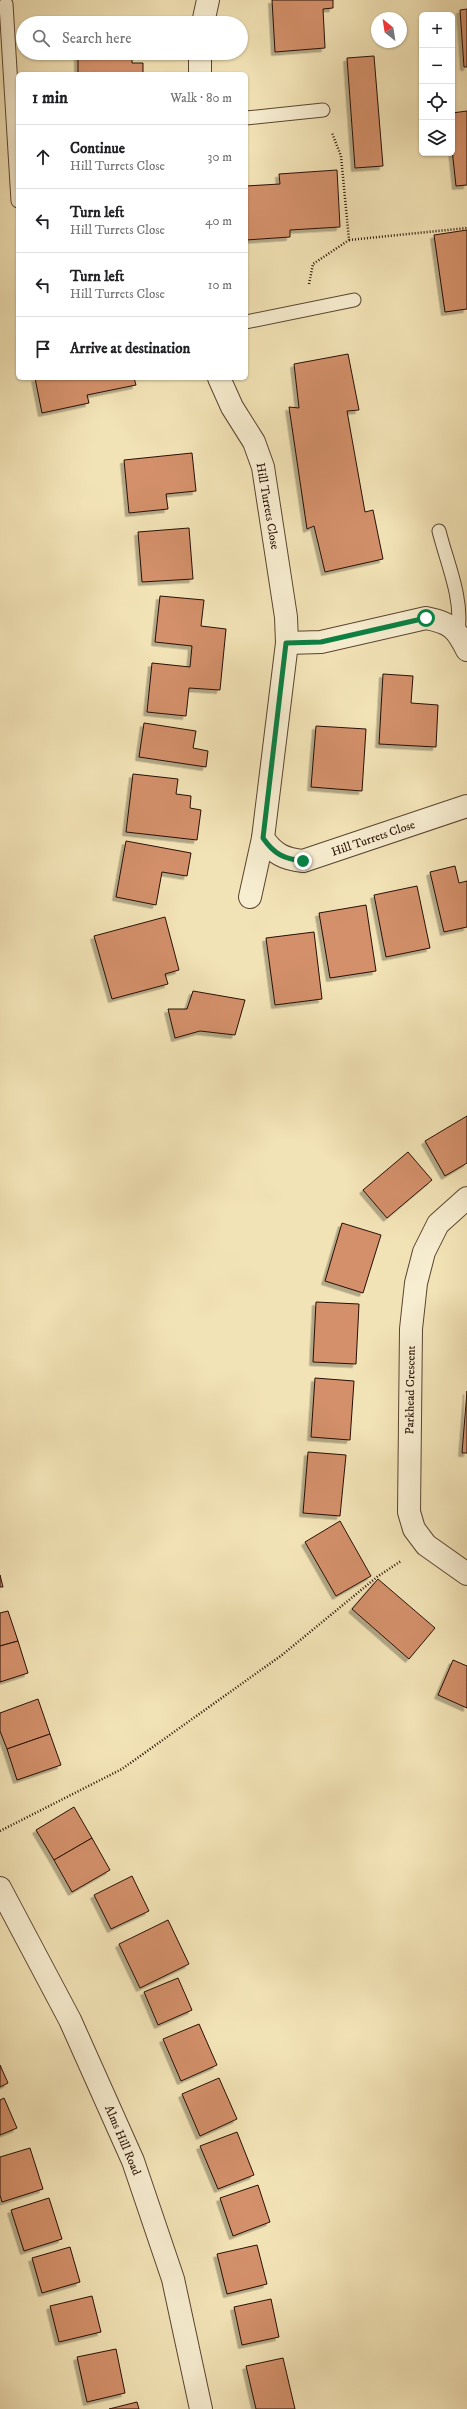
<!DOCTYPE html>
<html lang="en">
<head>
<meta charset="utf-8">
<style>
	:root { --surface:#fff; --page:#f6f6f6; --text:#202124; --muted:#757577; --line:#e0e0e0 }
	body { margin:0; font-family:"IM FELL DW Pica",serif; background:var(--page); color:var(--text) }
	.controls { position:absolute; right:12px; top:12px; display:grid; overflow:hidden; border-radius:6px; box-shadow:0 1px 3px #0004 }
	.controls button { width:36px; height:36px; display:grid; place-items:center; padding:0; border:0; border-bottom:1px solid var(--line); background:var(--surface); color:var(--text); font:20px sans-serif }
	.compass { position:absolute; left:371px; top:12px; width:36px; height:36px; border-radius:50%; background:var(--surface); box-shadow:0 1px 3px #0004; rotate:330deg }
	.stop { position:absolute; width:12px; height:12px; margin:-9px; border:3px solid #0b8043; border-radius:50%; background:#fff }
	.stop.end { background:#0b8043; border-color:#fff; box-shadow:0 1px 4px #0008 }
	.list { margin:0; padding:0; list-style:none }
	h2 { display:flex; justify-content:space-between; align-items:center; height:52px; margin:0; padding:0 16px; font-size:17px }
	h2 small { font-size:13px; font-weight:400; color:var(--muted) }
	.list li { display:grid; grid-template-columns:26px 1fr auto; gap:12px; align-items:center; box-sizing:border-box; height:64px; padding:0 16px; border-top:1px solid var(--line) }
	.list b { display:block; font-size:15px; white-space:nowrap }
	.list p { margin:0; font-size:13px; white-space:nowrap; color:var(--muted) }
	.list em { font-size:13px; font-style:normal; color:var(--muted) }
	.icon { flex:none; width:22px; height:22px; fill:none; stroke:currentColor; stroke-width:2; stroke-linecap:round; stroke-linejoin:round }
	.map { position:relative; flex:none; width:467px; height:2409px; overflow:hidden }
	.search { position:absolute; background:var(--surface); box-shadow:0 1px 3px #0004; left:16px; top:16px; width:232px; height:44px; display:flex; align-items:center; gap:10px; box-sizing:border-box; padding:0 14px; border-radius:22px; color:var(--muted); font-size:15px }
	.panel { position:absolute; background:var(--surface); box-shadow:0 1px 3px #0004; left:16px; top:72px; width:232px; height:308px; border-radius:6px }
	.map>svg:first-child { display:block }
	.building { fill:#d3906a; stroke:#270f04; filter:url(#shadow) }
	.lines { fill:none; stroke-linecap:round; stroke-linejoin:round }
	.lane-casing { stroke:#5a4430; stroke-width:15 }
	.street-casing { stroke:#5a4430; stroke-width:24 }
	.path { stroke:#270f04; stroke-width:2.5; stroke-dasharray:1 2; stroke-linecap:butt }
	.lane { stroke:#f7edd0; stroke-width:13 }
	.street { stroke:#f7edd0; stroke-width:22 }
	.route { stroke:#0b8043; stroke-width:5 }
	.labels { text-anchor:middle; stroke-width:3.5; stroke-linejoin:round; paint-order:stroke }
	.street-label { font-size:12px; fill:#270f04; stroke:#f7edd0 }
</style>
</head>
<body>
<div class="map">
<svg width="467" height="2409" viewBox="0 0 467 2409">
	<defs>
		<filter id="shadow"><feDropShadow dx="-3.5" dy="3.5" stdDeviation="0" flood-color="#0004"/></filter>
	</defs>
	<rect width="100%" height="100%" fill="#f2e3b6"/>
	<filter id="stains"><feTurbulence type="fractalNoise" baseFrequency=".005" numOctaves="4"/><feColorMatrix values="0 0 0 0 .2 0 0 0 0 .09 0 0 0 0 .02 0 0 0 .5 -.17"/></filter>
	<radialGradient id="worn" r=".72"><stop offset=".6" stop-color="#630" stop-opacity="0"/><stop offset="1" stop-color="#630" stop-opacity=".3"/></radialGradient>
	<!-- building -->
	<g class="building">
		<path d="M272 0H333V8L323 9 325 48 275 52Z"/>
		<path d="M467 9V67H464L460 10Z"/>
		<path d="M133 21V23H96Z"/>
		<path d="M78 53H132V63H143V74H78Z"/>
		<path d="M374 56 383 166 355 168 347 58Z"/>
		<path d="M467 111V185L456 186 452 149V113Z"/>
		<path d="M337 170 340 227 290 230V237L246 240V186L280 184 279 174Z"/>
		<path d="M467 230V309L445 312 434 235Z"/>
		<path d="M348 354 359 410 347 411 365 512 373 510 383 559 325 572 314 526 307 529 289 407 299 408 294 364Z"/>
		<path d="M35 378H134L136 385 87 395 89 403 42 413Z"/>
		<path d="M192 453 196 491 166 494 168 509 129 513 124 460Z"/>
		<path d="M189 528 193 579 142 582 138 532Z"/>
		<path d="M160 596 204 600 201 626 226 629 220 690 189 688 186 716 147 712 152 663 190 667 192 646 155 642Z"/>
		<path d="M383 674 413 676 411 703 438 705 436 747 379 744Z"/>
		<path d="M144 723 196 731 193 748 208 751 206 767 139 757Z"/>
		<path d="M316 726 366 729 362 791 311 787Z"/>
		<path d="M133 774 178 779 176 794 191 796 190 808 201 810 197 840 126 832Z"/>
		<path d="M126 841 191 853 187 876 162 872 156 905 116 897Z"/>
		<path d="M455 866 459 883 467 881V927L444 932 430 872Z"/>
		<path d="M417 886 430 948 386 957 374 895Z"/>
		<path d="M366 905 376 971 330 978 319 913Z"/>
		<path d="M165 917 179 970 165 974 168 984 112 999 94 936Z"/>
		<path d="M314 932 322 999 275 1005 266 938Z"/>
		<path d="M193 991 245 1000 235 1035 200 1031 175 1038 168 1009H187Z"/>
		<path d="M467 1116V1163L445 1176 425 1141Z"/>
		<path d="M408 1152 432 1180 387 1218 363 1190Z"/>
		<path d="M342 1223 381 1235 363 1293 325 1281Z"/>
		<path d="M316 1302 359 1304 356 1364 313 1362Z"/>
		<path d="M315 1378 354 1381 350 1440 311 1437Z"/>
		<path d="M467 1391V1453H462Z"/>
		<path d="M308 1452 346 1455 340 1516 303 1513Z"/>
		<path d="M340 1521 371 1576 336 1596 305 1542Z"/>
		<path d="M0 1575 3 1587H0Z"/>
		<path d="M378 1579 435 1628 409 1659 352 1609Z"/>
		<path d="M8 1611 18 1641 0 1646V1613Z"/>
		<path d="M18 1641 28 1673 0 1682V1646Z"/>
		<path d="M453 1660 467 1666V1708L438 1695Z"/>
		<path d="M38 1699 50 1734 7 1749 0 1731V1713Z"/>
		<path d="M50 1734 61 1765 17 1780 7 1749Z"/>
		<path d="M74 1807 92 1838 54 1860 36 1830Z"/>
		<path d="M92 1838 110 1870 72 1892 54 1860Z"/>
		<path d="M132 1876 149 1911 111 1929 94 1895Z"/>
		<path d="M168 1920 189 1964 140 1988 119 1944Z"/>
		<path d="M178 1978 192 2010 158 2025 144 1992Z"/>
		<path d="M199 2024 217 2065 181 2081 163 2039Z"/>
		<path d="M0 2065 8 2083 0 2087Z"/>
		<path d="M219 2078 237 2119 200 2136 182 2094Z"/>
		<path d="M4 2098 17 2128 0 2135V2100Z"/>
		<path d="M237 2132 254 2175 218 2189 200 2146Z"/>
		<path d="M30 2148 43 2189 2 2202 0 2195V2157Z"/>
		<path d="M258 2185 270 2222 233 2236 220 2198Z"/>
		<path d="M49 2198 62 2239 24 2251 11 2210Z"/>
		<path d="M257 2245 267 2284 227 2294 217 2254Z"/>
		<path d="M70 2247 80 2282 42 2293 32 2258Z"/>
		<path d="M92 2296 101 2332 59 2342 50 2306Z"/>
		<path d="M271 2299 279 2337 242 2345 234 2307Z"/>
		<path d="M116 2349 125 2393 87 2402 77 2357Z"/>
		<path d="M283 2358 295 2409H256L246 2366Z"/>
		<path d="M137 2402 139 2409H109Z"/>
	</g>
	<g class="lines">
		<!-- lane casing -->
		<g class="lane-casing">
			<g id="lane">
				<path d="M6 4 18 201"/>
				<path d="M246 118 323 110"/>
				<path d="M246 322 354 300"/>
				<path d="M439 531C447 563 463 598 458 631"/>
			</g>
		</g>
		<!-- street casing -->
		<g class="street-casing">
			<g id="street">
				<path d="M203 23 208 0"/>
				<path d="M200 74V53"/>
				<path d="M219 378 232 407 254 442 263 467 286 617 287 643 263 838 250 897"/>
				<path d="M287 643 321 642 426 618C451 623 456 628 467 650"/>
				<path d="M263 838C274 854 284 859 303 861L467 806"/>
				<path d="M467 1198 438 1224 424 1252 416 1283 411 1329 409 1512 414 1529 426 1545 467 1574"/>
				<path d="M0 1888 70 2020 133 2161 173 2279 201 2409"/>
			</g>
		</g>
		<!-- path -->
		<g class="path">
			<path d="M349 240 467 228"/>
			<path d="M309 284 313 264 349 240 341 156 332 133"/>
			<path d="M0 1831 122 1769 282 1655 377 1577 401 1561"/>
		</g>
		<!-- lane -->
		<use href="#lane" class="lane"/>
		<!-- street -->
		<use href="#street" class="street"/>
	</g>
	<g class="lines">
		<!-- route -->
		<path class="route" d="M303 861C284 859 274 854 263 838L286 643 321 642 426 618"/>
	</g>
	<g class="labels">
		<!-- street labels -->
		<g class="street-label">
			<text transform="translate(268 506) rotate(80)" y="4">Hill Turrets Close</text>
			<text transform="translate(373 838) rotate(-19)" y="4">Hill Turrets Close</text>
			<text transform="translate(410 1390) rotate(-89)" y="4">Parkhead Crescent</text>
			<text transform="translate(123 2140) rotate(67)" y="4">Alms Hill Road</text>
		</g>
	</g>
	<rect width="100%" height="100%" filter="url(#stains)"/>
	<rect width="100%" height="100%" fill="url(#worn)"/>
</svg>
<div class="controls">
<button>+</button>
<button>−</button>
<button><svg class="icon" aria-label="locate" viewBox="0 0 24 24"><circle cx="12" cy="12" r="6"/><path d="M12 2v4M12 18v4M2 12h4M18 12h4"/></svg></button>
<button><svg class="icon" aria-label="layers" viewBox="0 0 24 24"><path d="M12 4l9 5-9 5-9-5zM3 14l9 5 9-5"/></svg></button>
</div>
<svg class="compass" viewBox="-18 -18 36 36"><path d="M0-13l5 13h-10z" fill="#e53935"/><path d="M0 13l5-13h-10z" fill="#757577"/></svg>
<div class="stop" style="left:426px;top:618px"></div>
<div class="stop end" style="left:303px;top:861px"></div>
<div class="search"><svg class="icon" aria-label="search" viewBox="0 0 24 24"><circle cx="10" cy="10" r="6"/><path d="M15 15l6 6"/></svg>Search here</div>
<section class="panel">
<h2>1 min<small>Walk · 80 m</small></h2>
<ul class="list">
<li><svg class="icon" aria-label="ahead" viewBox="0 0 24 24"><path d="M12 20V5M6 11l6-6 6 6"/></svg><div><b>Continue</b><p>Hill Turrets Close</p></div><em>30 m</em></li>
<li><svg class="icon" aria-label="left" viewBox="0 0 24 24"><path d="M17 20v-9H6M10 6l-5 5 5 5"/></svg><div><b>Turn left</b><p>Hill Turrets Close</p></div><em>40 m</em></li>
<li><svg class="icon" aria-label="left" viewBox="0 0 24 24"><path d="M17 20v-9H6M10 6l-5 5 5 5"/></svg><div><b>Turn left</b><p>Hill Turrets Close</p></div><em>10 m</em></li>
<li><svg class="icon" aria-label="arrive" viewBox="0 0 24 24"><path d="M6 21V4h12l-3 4 3 4H6"/></svg><div><b>Arrive at destination</b></div></li>
</ul>
</section>
</div>
</body>
</html>
